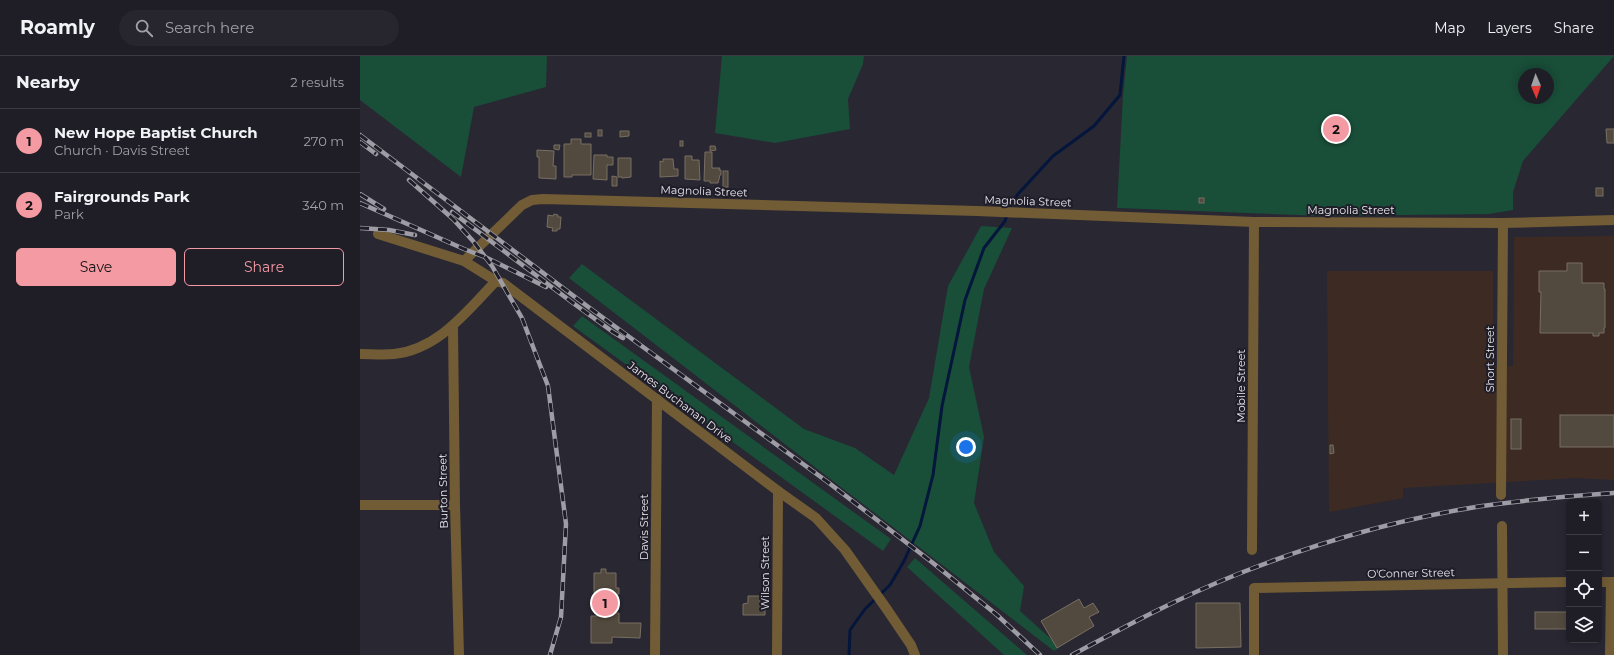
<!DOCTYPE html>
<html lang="en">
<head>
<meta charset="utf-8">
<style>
	:root { --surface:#1f1d26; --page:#27262e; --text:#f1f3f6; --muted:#a1a2a7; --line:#3c3b43; --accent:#f49aa3 }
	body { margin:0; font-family:Montserrat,sans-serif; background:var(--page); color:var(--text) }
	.controls { position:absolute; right:12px; bottom:12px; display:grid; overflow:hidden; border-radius:6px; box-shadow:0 2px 10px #0003 }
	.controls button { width:36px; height:36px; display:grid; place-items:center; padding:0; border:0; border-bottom:1px solid var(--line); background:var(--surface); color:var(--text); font:20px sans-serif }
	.compass { position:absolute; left:1158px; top:12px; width:36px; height:36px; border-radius:50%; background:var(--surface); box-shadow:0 2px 10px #0003; rotate:178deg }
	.you { position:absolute; left:606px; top:391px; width:14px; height:14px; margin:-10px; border:3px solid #fff; border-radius:50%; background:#1a73e8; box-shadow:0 0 0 6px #1a73e833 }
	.badge { display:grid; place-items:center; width:26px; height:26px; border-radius:50%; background:var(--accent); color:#111; font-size:13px; font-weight:700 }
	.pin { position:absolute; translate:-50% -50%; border:2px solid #fff; box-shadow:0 1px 4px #0006 }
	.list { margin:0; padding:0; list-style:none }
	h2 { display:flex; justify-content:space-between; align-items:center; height:52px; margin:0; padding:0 16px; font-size:17px }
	h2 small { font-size:13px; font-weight:400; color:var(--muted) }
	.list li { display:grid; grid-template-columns:26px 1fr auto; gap:12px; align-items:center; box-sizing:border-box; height:64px; padding:0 16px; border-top:1px solid var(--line) }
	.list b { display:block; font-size:15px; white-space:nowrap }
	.list p { margin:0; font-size:13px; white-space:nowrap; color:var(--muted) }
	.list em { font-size:13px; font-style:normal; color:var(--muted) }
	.actions { display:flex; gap:8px; padding:12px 16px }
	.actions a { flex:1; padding:9px 0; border:1px solid var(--accent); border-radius:6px; text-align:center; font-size:14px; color:var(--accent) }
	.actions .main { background:var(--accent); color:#111 }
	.icon { flex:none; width:22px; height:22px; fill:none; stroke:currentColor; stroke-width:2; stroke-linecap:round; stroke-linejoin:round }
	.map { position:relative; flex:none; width:1254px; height:599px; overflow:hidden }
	header { display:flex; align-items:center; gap:24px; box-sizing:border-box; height:56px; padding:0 20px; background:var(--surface); border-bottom:1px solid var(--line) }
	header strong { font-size:19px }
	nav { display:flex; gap:22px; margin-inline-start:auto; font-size:14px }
	.search { width:280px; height:36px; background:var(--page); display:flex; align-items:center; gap:10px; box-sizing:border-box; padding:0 14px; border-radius:22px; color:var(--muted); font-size:15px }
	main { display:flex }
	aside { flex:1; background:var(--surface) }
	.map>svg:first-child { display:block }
	.industrial { fill:#3d2b23 }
	.green { fill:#194e39; fill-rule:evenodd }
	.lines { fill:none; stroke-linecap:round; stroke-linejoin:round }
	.stream { stroke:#04163b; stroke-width:3 }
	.building { fill:#534a3f; stroke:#786e63 }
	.minor { stroke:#715c36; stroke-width:10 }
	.rail-casing { stroke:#9e9da6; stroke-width:4.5 }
	.rail { stroke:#1f1d28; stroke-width:3; stroke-dasharray:9; stroke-linecap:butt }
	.labels { text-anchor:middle; stroke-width:4; stroke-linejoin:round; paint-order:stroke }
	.street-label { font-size:11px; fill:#e9e8f0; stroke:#1f1d28 }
</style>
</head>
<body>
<header>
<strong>Roamly</strong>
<div class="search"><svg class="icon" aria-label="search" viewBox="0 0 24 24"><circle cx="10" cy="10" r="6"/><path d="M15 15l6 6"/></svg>Search here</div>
<nav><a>Map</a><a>Layers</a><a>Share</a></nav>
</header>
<main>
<aside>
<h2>Nearby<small>2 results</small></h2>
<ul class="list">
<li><span class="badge">1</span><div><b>New Hope Baptist Church</b><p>Church · Davis Street</p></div><em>270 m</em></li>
<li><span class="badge">2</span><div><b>Fairgrounds Park</b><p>Park</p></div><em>340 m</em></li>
</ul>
<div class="actions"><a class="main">Save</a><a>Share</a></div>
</aside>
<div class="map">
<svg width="1254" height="599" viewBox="0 0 1254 599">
	<rect width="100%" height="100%" fill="#292732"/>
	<!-- industrial -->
	<path class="industrial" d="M1254 180V424L1216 422 1043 432V442L969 456 967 215H1133V311L1153 310 1154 181Z"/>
	<!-- green -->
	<g class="green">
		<path d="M0 0H187L186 31 114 51 101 121 0 44Z"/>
		<path d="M362 0H504L503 8 488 43 490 73 415 87 355 77Z"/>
		<path d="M767 0H1254L1163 105 1153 136V154L1129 158 964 160 757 152 763 39ZM1164 18H1188V42H1164Z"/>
		<path d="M621 170 652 172 624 233 609 311 624 381 614 447 634 496 664 530 660 555 700 591 694 595 209 222 222 208 444 373 495 392 534 419 569 342 588 230Z"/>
		<path d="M222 260 531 483 523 495 213 270Z"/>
		<path d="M555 502 667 599H644L547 511Z"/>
	</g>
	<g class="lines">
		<!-- stream -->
		<path class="stream" d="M489 599 490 574 505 553 530 529 544 505 560 470 573 419 582 350 605 244 624 192 645 165 650 150 658 138 693 100 734 70 760 39 764 0"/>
	</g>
	<!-- building -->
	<g class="building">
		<path d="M1246 73H1254V87H1247Z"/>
		<rect x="238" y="74" width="4" height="6"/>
		<path d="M260 75H269V80L260 81Z"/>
		<rect x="225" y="77" width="6" height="4"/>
		<path d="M211 83H221V88H231V119H212V121H204V88H211Z"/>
		<rect x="320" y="85" width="3" height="5"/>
		<path d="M194 89H200L199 94 194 93Z"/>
		<path d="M350 90H355L356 94 350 95Z"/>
		<path d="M177 94 194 95 193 110H196V123L179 122V101H177Z"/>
		<path d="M345 96H352V112H360L359 114H361V119H360L358 127H350V125H344Z"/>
		<path d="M234 99H247V101H253V109H247V124L233 123Z"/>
		<path d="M325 100H332V104H339L340 124 325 123Z"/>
		<path d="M258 102H271V121L262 122V121H258Z"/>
		<path d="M303 103H313L314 113H318V120L300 121V105L303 106Z"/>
		<rect x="363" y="115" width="5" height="16"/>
		<path d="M252 120 257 121V130H252Z"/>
		<rect x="1236" y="132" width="7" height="8"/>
		<rect x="839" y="142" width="5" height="5"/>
		<path d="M194 158 198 159V161H201L200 173H197V175H192L193 172 187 171 188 159 193 160Z"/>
		<path d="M1207 207H1222V227H1244V233H1245V272H1244V277H1239V280H1233V277H1180L1181 236H1179V215H1207Z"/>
		<rect x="1200" y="359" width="54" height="32"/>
		<rect x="1151" y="363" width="10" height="30"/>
		<path d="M970 389H973L974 397 970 398Z"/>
		<path d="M241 513H246V517H256V532H259V538H256V557H259V567H281L280 582 252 581V587H231V560H246L247 557H234V517H241Z"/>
		<path d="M388 540H400V547L405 546V559H383V548L388 547Z"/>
		<path d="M719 543 724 552 733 547 739 556 729 561 734 570 697 592 681 565Z"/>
		<path d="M836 547H880L881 591 836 592Z"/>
		<rect x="1239" y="552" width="2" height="18"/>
		<rect x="1175" y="556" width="34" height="17"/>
	</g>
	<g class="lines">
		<!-- minor -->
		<g class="minor">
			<path d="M18 178 104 205 136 225 143 227 418 435 456 462 485 494 526 552 551 589 555 599"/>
			<path d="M104 205 162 149 172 144 183 143 617 155 894 166 1143 167 1254 164"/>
			<path d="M93 271 95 449 99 599"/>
			<path d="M0 298C11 298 23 299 34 298 79 293 107 255 136 225"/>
			<path d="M1141 439 1143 167"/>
			<path d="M0 449H95"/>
			<path d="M1142 470 1143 599"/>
			<path d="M892 494 894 166"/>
			<path d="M1239 526H1254"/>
			<path d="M295 599 297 343"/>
			<path d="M417 599 418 435"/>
			<path d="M894 599V532L1209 526"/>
			<path d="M1250 599 1251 526"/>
		</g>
		<!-- rail casing -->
		<g class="rail-casing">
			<g id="rail">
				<path d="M0 79 227 250 469 427 573 507 637 559 680 599"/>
				<path d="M0 86 16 98"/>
				<path d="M49 124 93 163 113 185 132 210 162 262 188 330 206 468 201 561 190 599"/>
				<path d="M0 138 24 153"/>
				<path d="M0 147 104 193 125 201 186 231"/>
				<path d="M92 156 213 247 253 276 263 282"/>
				<path d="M0 172 29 174 55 179"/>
				<path d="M712 599C766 570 820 541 878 518 956 487 1038 463 1122 450 1166 444 1210 440 1254 437"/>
			</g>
		</g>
		<!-- rail -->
		<use href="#rail" class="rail"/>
	</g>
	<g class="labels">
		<!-- street labels -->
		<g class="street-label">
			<text transform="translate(344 135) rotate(2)" y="4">Magnolia Street</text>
			<text transform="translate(668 145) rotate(2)" y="4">Magnolia Street</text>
			<text x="991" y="158">Magnolia Street</text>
			<text transform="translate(1130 303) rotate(-90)" y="4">Short Street</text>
			<text transform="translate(881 330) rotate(-90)" y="4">Mobile Street</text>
			<text transform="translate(320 346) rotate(37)" y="4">James Buchanan Drive</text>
			<text transform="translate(83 435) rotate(-91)" y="4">Burton Street</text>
			<text transform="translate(284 471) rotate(-90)" y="4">Davis Street</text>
			<text transform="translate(405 517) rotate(-90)" y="4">Wilson Street</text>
			<text transform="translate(1051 517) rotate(-1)" y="4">O'Conner Street</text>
		</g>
	</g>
</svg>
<div class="controls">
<button>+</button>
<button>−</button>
<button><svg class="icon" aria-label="locate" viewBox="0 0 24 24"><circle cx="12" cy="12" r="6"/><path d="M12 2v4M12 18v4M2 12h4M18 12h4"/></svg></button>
<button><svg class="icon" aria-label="layers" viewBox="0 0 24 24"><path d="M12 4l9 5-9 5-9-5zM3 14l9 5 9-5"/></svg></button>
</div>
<svg class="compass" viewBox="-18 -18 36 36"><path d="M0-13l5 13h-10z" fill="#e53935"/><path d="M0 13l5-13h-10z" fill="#a1a2a7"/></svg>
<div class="you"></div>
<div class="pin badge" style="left:245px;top:547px">1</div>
<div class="pin badge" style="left:976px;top:73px">2</div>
</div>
</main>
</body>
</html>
